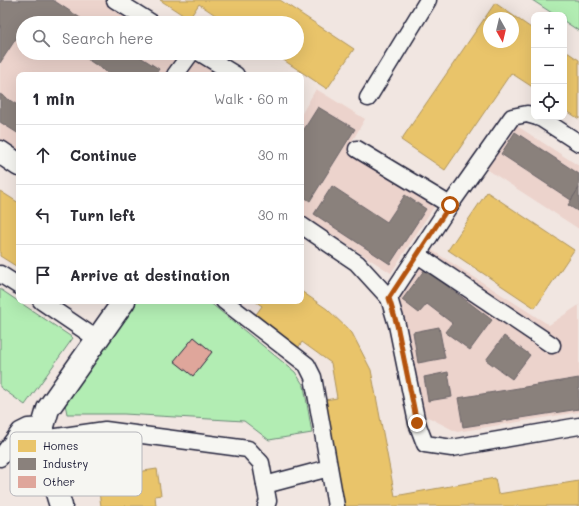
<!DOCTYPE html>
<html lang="en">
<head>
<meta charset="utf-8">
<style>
	:root { --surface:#fff; --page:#f7f7f7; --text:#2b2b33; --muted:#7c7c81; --line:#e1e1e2 }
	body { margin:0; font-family:Mali,sans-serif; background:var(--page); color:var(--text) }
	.controls { position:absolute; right:12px; top:12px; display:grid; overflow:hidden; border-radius:8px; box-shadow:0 4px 16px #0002 }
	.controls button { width:36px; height:36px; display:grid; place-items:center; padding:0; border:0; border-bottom:1px solid var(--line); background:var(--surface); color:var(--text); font:20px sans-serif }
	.compass { position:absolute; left:483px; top:12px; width:36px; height:36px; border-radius:50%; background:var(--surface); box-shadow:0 4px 16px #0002; rotate:172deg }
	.stop { position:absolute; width:12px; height:12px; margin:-9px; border:3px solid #b45309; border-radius:50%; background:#fff }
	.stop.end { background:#b45309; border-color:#fff; box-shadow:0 1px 4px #0008 }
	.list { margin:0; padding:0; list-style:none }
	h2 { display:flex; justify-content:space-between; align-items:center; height:52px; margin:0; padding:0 16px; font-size:17px }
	h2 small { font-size:13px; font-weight:400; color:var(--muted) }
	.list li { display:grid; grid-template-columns:26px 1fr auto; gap:12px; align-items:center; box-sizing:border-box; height:60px; padding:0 16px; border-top:1px solid var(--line) }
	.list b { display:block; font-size:15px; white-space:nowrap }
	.list em { font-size:13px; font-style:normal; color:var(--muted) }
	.icon { flex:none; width:22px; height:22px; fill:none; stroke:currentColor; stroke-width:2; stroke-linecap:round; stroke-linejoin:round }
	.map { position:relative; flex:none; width:579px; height:506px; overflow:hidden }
	.search { position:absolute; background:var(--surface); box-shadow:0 4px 16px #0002; left:16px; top:16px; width:288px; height:44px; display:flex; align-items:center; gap:10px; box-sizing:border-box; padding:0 14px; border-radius:22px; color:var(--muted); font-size:15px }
	.panel { position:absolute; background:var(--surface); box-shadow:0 4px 16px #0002; left:16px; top:72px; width:288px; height:232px; border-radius:8px }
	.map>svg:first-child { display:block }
	.built { fill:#ecd3cc }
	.green { fill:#b2edb3; stroke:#6a8877 }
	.homes { fill:#e9c46a; stroke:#ad935c; fill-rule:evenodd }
	.industry { fill:#8a817c; stroke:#6b6468 }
	.building { fill:#dfa69b; stroke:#22223b }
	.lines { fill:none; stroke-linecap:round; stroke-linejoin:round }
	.service-casing { stroke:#22223b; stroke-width:19 }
	.minor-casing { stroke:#22223b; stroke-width:25 }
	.service { stroke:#f6f6f2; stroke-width:16 }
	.minor { stroke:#f6f6f2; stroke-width:22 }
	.route { stroke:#b45309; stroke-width:5 }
	.key { fill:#f6f6f2; stroke:#b6b6bb; stroke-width:1 }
	.key-label { font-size:11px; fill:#22223b }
</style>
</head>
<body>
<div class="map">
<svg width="579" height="506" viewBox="0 0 579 506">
	<rect width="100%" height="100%" fill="#f1e6e1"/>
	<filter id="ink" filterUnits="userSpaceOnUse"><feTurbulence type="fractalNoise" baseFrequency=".025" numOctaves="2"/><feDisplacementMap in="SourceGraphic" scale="8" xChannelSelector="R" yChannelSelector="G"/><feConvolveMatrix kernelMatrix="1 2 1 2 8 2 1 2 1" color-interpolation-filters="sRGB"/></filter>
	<g filter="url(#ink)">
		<!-- built -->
		<g class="built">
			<path d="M0 0H120L152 23H23V53H194L228 75H19V152L0 139Z"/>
			<path d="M316 89 365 119 348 148 437 202 391 273 301 215V115Z"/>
			<path d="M514 124 579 166V229L485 168Z"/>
			<path d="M427 247 549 325 579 305V412L457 432 422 414 397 298Z"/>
		</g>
		<!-- green -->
		<g class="green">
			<path d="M532 0H579V31L564 21V15H555Z"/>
			<path d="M0 289 73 338 25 405 0 387Z"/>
			<path d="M136 301H208L295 372 304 386 312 433 269 440 244 421 124 414H67L64 399Z"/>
		</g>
		<!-- homes -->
		<g class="homes">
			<path d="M160 0H280L354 49 327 89 273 53H297V23H227L199 4 189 19Z"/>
			<path d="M495 3 534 30V88L511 73 445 170 401 140ZM489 18H513V42H489Z"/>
			<path d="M564 50 579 60V119L564 109Z"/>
			<path d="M0 191 19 203V268L0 256Z"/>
			<path d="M487 192 574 250 535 308 448 250Z"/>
			<path d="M301 291 327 309 352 333 371 370 395 496 495 478 498 494 579 481V506H344L325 400 337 398 331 363 302 342 296 351 252 320 262 306 255 301H301Z"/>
			<path d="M157 469 161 495 155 496 156 506H101L97 478Z"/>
		</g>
		<!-- industry -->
		<g class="industry">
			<path d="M0 0H53L88 23H31L28 21 26 23H23V28L0 63Z"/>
			<path d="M78 53H134L159 69 155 75H111Z"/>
			<path d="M212 70 221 75H209Z"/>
			<path d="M0 94 19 106V134L0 122Z"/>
			<path d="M318 107 355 129 310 201 301 195V134Z"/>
			<path d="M515 132 579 174V188L571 200 501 154Z"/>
			<path d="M332 186 387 222 405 195 426 209 390 264 314 214Z"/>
			<path d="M579 188V212L568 205Z"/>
			<path d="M425 269 492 320 470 350 445 332 452 323 427 304 419 313 402 300Z"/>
			<path d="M439 327 445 358 418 363 413 332Z"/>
			<path d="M504 336 530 355 512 379 486 360Z"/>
			<path d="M448 372 452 397 428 401 424 377Z"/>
			<path d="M579 378V409L463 427 458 398Z"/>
		</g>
		<!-- building -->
		<path class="building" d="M194 337 212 352 193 376 174 361Z"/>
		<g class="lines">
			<!-- service casing -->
			<g class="service-casing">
				<g id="service">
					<path d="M115 0 152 23"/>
					<path d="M200 53 236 75"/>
					<path d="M175 75 191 53"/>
					<path d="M368 98 428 0"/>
					<path d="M537 117 542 119 579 143"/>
					<path d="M357 149 450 205 512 117 527 114 534 116"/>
					<path d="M301 225 357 263 389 298 397 325 417 423 425 444 452 448 579 426"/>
					<path d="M418 255 552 345"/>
					<path d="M0 274 19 286"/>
					<path d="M389 298 450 205"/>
					<path d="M41 301 97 339"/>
					<path d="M224 301 307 365 313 377 336 506"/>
					<path d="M43 439 105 430 248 449 261 463 268 501 266 506"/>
					<path d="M0 458 20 431 28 427 43 426"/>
					<path d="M265 485 329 468"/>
				</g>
			</g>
			<!-- minor casing -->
			<g class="minor-casing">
				<g id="minor">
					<path d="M0 152 19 165"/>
					<path d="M61 506 43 448V426L48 409 124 301"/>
				</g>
			</g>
			<!-- service -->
			<use href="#service" class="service"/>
			<!-- minor -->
			<use href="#minor" class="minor"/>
		</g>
	</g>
	<g class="lines" filter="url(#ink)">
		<!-- route -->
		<path class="route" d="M417 423 397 325 389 298 450 205"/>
	</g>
	<!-- legend -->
	<rect x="10" y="432" width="132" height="64" rx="6" class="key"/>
	<rect x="18" y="440" width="18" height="12" fill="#e9c46a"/>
	<rect x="18" y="458" width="18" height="12" fill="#8a817c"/>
	<rect x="18" y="476" width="18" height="12" fill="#dfa69b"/>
	<g class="key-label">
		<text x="43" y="450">Homes</text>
		<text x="43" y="468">Industry</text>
		<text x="43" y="486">Other</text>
	</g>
</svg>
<div class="controls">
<button>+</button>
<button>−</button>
<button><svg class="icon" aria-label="locate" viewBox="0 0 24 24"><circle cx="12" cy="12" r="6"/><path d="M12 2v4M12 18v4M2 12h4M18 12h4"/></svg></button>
</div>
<svg class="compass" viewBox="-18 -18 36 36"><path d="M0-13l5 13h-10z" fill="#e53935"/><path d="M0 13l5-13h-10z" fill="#7c7c81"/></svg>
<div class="stop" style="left:450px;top:205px"></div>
<div class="stop end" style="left:417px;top:423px"></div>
<div class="search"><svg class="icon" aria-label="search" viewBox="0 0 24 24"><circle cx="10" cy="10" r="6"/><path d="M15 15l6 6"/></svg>Search here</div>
<section class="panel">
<h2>1 min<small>Walk · 60 m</small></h2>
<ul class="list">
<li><svg class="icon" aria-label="ahead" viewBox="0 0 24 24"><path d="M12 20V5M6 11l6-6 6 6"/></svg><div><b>Continue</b></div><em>30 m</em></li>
<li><svg class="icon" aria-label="left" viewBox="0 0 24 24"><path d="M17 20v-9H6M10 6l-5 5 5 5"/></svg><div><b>Turn left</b></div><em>30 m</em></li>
<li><svg class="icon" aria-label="arrive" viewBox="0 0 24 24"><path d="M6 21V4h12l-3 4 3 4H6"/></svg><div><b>Arrive at destination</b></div></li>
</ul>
</section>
</div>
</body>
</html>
